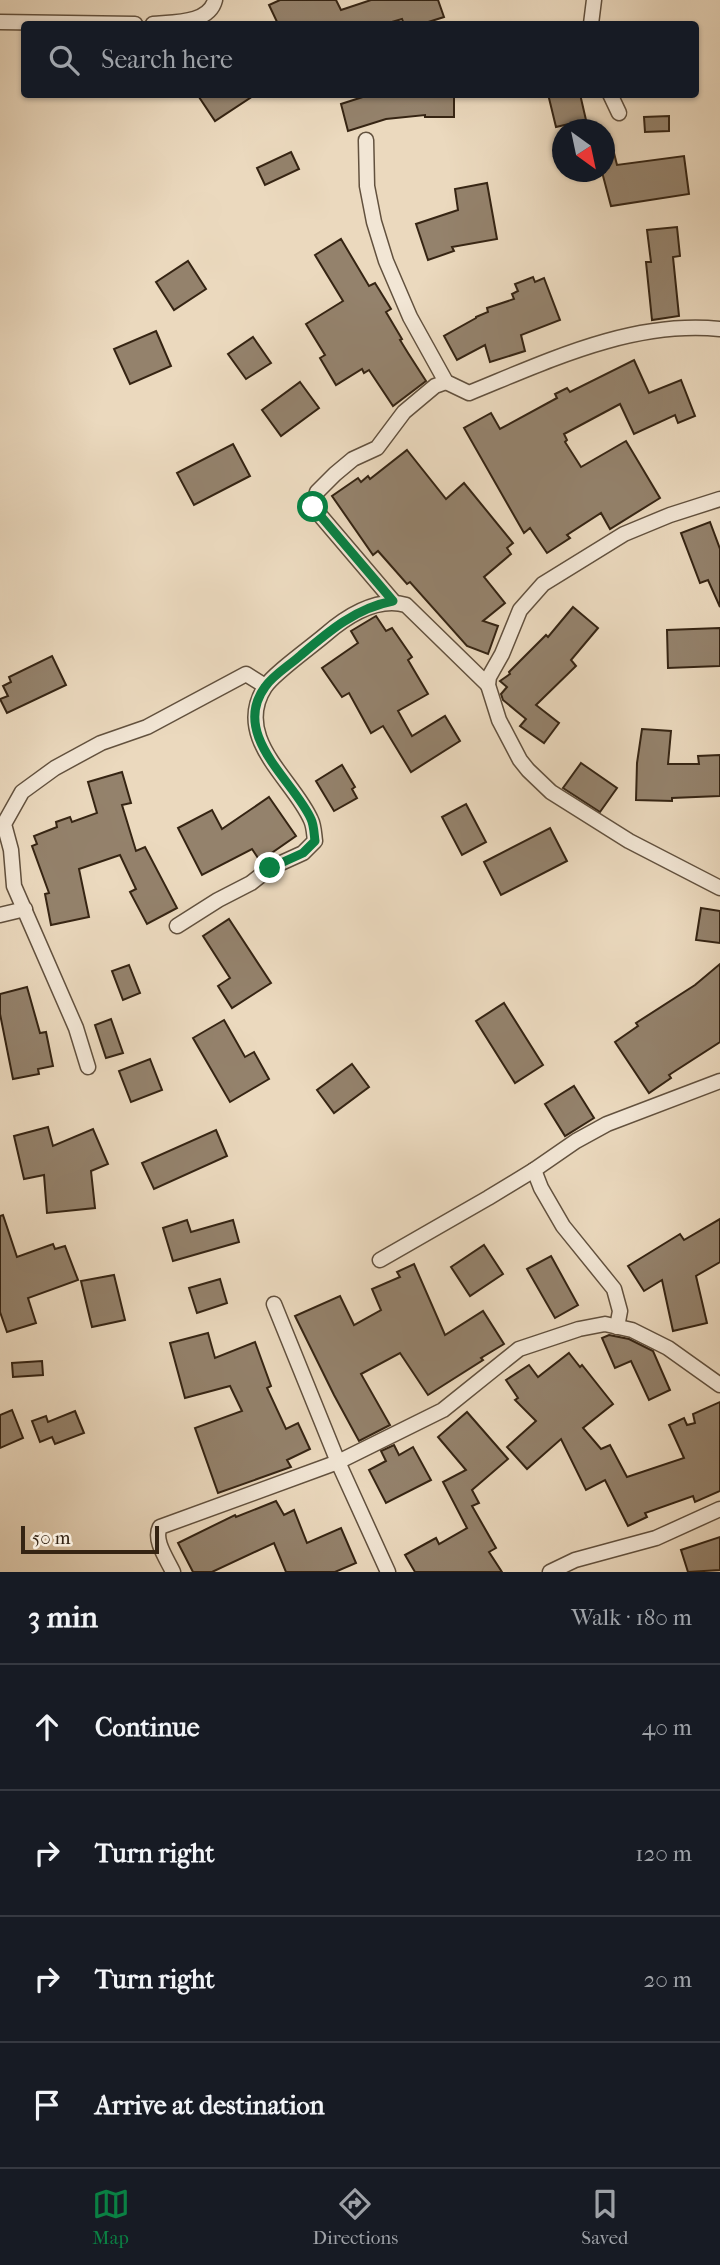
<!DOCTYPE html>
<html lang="en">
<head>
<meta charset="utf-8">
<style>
	:root { --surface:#171b24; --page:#242831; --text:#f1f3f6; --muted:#9ea1a6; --line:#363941; --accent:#0b8043 }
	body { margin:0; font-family:"IM FELL French Canon",serif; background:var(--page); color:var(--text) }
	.compass { position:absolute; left:552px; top:119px; width:63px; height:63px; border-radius:50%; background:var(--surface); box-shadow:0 2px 5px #0004; rotate:147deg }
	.scale { position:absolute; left:21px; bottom:18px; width:138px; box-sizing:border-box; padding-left:7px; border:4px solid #352413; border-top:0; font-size:19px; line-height:24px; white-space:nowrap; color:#352413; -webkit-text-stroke:5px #f2e6d5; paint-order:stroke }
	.stop { position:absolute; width:21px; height:21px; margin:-16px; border:5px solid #0b8043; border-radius:50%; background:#fff }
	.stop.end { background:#0b8043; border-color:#fff; box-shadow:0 2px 7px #0008 }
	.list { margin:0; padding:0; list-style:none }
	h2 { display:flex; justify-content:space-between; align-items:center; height:91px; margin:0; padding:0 28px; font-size:30px }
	h2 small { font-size:23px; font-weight:400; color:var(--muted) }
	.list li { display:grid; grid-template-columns:46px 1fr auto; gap:21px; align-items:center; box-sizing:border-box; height:126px; padding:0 28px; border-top:2px solid var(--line) }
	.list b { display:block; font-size:26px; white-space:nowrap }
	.list em { font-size:23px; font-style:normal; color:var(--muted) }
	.icon { flex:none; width:38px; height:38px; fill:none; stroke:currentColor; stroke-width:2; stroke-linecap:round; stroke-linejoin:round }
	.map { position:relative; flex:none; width:720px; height:1572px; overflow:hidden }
	.search { position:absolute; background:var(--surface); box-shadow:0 2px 5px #0004; left:21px; right:21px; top:21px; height:77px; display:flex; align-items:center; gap:18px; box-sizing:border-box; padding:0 24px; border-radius:7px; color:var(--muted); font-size:26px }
	.sheet { height:595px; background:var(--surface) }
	nav { display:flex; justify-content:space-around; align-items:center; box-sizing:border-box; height:98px; border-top:2px solid var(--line); background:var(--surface); font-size:19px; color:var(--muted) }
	nav a { display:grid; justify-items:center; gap:4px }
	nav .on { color:var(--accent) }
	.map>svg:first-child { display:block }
	.building { fill:#94826c; stroke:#352413; stroke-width:2 }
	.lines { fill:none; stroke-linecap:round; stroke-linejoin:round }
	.minor-casing { stroke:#62513e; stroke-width:17 }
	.minor { stroke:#f2e6d5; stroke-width:14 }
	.route { stroke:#0b8043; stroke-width:9 }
</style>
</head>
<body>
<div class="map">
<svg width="720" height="1572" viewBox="0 0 720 1572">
	<rect width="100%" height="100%" fill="#ebd9be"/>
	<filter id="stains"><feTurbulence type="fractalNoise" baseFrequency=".00286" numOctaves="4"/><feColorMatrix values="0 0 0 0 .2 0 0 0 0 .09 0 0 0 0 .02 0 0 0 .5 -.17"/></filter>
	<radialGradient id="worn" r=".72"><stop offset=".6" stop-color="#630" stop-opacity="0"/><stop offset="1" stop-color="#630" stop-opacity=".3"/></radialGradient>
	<!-- building -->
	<g class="building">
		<path d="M280 0H336L341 10 371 0H438L444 17 422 24H404L402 19 385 24H278L269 5Z"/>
		<path d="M197 94H256L215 121Z"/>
		<path d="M372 94H454V117H425V115L386 119 348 131 341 104Z"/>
		<path d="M548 94H580L586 120 556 127Z"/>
		<path d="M669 116V131L645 132 644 117Z"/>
		<path d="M610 137 617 165 684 156 689 194 611 206 602 172H605V138Z"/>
		<path d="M291 152 299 169 265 185 257 168Z"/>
		<path d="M487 183 497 239 452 247 454 251 428 260 416 224 458 210 455 189Z"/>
		<path d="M677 227 680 256 673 257 679 316 652 320 646 262H651L647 230Z"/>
		<path d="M341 239 369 286 375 283 391 309 386 312 402 339 400 340 408 353 426 381 393 406 369 370 364 373 362 369 336 385 320 358 325 355 306 324 343 301 315 255Z"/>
		<path d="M188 261 206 289 174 310 156 282Z"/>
		<path d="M533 277 535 282 544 278 560 320 521 335 525 351 490 362 485 345 457 360 444 336 476 318V317L488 312 487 308 514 299 512 294 518 291 515 284Z"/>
		<path d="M156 331 171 366 130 384 114 349Z"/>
		<path d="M253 337 271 363 246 379 228 354Z"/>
		<path d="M634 360 649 393 681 380 695 416 678 423 675 415 634 434 620 404 564 434 567 440 565 442 581 467 626 441 660 498 610 529 601 513 567 535 570 538 547 553 530 528 524 533 464 428 491 413 500 429 557 398 555 394 567 388 570 392Z"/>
		<path d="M300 382 319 408 281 436 262 410Z"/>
		<path d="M233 444 250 476 194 505 177 473Z"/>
		<path d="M407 450 446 499 464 483 513 543 507 548 511 554 484 577 505 603 483 621 498 626 488 654 467 646 410 582 407 584 378 551 373 555 332 496 358 478 361 482 368 476 370 479Z"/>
		<path d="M710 522 720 549V607L708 580 700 583 681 533Z"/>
		<path d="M573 607 598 628 571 660 576 666 536 705 559 723 544 743 520 726 526 719 503 700 501 694 507 687 500 681 510 674 509 672 546 635 548 637Z"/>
		<path d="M376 616 386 631 392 628 412 657 408 660 428 694 398 711 412 736 445 716 460 741 411 772 383 726 371 733 349 693 342 697 322 668 358 643 351 631Z"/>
		<path d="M720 628V666L668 668 667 630Z"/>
		<path d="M52 656 66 685 7 713 0 699 8 696 3 686 11 682 9 677Z"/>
		<path d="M642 729 671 731 668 764H699L698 756 720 755V796L672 798V801L636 800 637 763Z"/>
		<path d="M581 763 617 788 600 812 563 788Z"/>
		<path d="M342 765 355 787 352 789 357 798 334 811 316 781Z"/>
		<path d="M122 772 131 803 122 805 136 851 145 847 177 908 147 924 130 892 136 889 120 855 79 869 89 917 51 925 45 894 49 893 32 846 37 844 34 836 57 827 56 822 70 817 72 822 97 813 88 782Z"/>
		<path d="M269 797 296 836 260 861 252 849 202 875 178 828 212 810 222 829Z"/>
		<path d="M466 804 486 842 462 855 442 817Z"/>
		<path d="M550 828 567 861 501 895 484 862Z"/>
		<path d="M701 908 720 911V943L696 940Z"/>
		<path d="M229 919 271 983 232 1008 218 986 230 978 203 936Z"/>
		<path d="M720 964V1042L669 1075 671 1078 649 1093 615 1042 638 1026 636 1023 695 985Z"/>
		<path d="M129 965 140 993 123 1000 112 971Z"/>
		<path d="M27 987 40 1033 46 1032 53 1066 38 1069 39 1074 13 1079 0 1014V994Z"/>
		<path d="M504 1003 543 1065 515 1083 476 1021Z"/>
		<path d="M111 1019 123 1053 106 1058 95 1025Z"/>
		<path d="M224 1020 245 1057 254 1052 269 1079 230 1102 193 1038Z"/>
		<path d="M150 1059 162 1090 131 1102 119 1071Z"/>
		<path d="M352 1064 369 1087 334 1113 317 1090Z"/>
		<path d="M574 1086 594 1118 565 1136 545 1104Z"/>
		<path d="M48 1127 53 1146 93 1129 108 1164 91 1171 95 1208 47 1213 44 1175 24 1179 14 1136Z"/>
		<path d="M216 1130 227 1156 154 1189 142 1163Z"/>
		<path d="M3 1215 17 1257 53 1244 55 1249 65 1246 78 1280 28 1298 36 1323 7 1332 0 1312V1216Z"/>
		<path d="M720 1219V1262L696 1276 707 1323 673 1331 662 1280 644 1291 628 1266 680 1234 684 1240Z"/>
		<path d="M187 1220 191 1232 233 1220 239 1242 173 1261 163 1228Z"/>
		<path d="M484 1245 503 1274 470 1296 451 1267Z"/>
		<path d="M551 1256 578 1305 555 1318 527 1269Z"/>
		<path d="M414 1264 445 1335 483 1311 504 1344 481 1358 483 1360 428 1395 400 1353 361 1374 390 1425 359 1441 334 1395 295 1316 340 1296 354 1325 381 1310 372 1289 400 1277 397 1272Z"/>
		<path d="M114 1275 125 1320 92 1327 81 1281Z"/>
		<path d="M220 1279 227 1303 197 1313 189 1288Z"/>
		<path d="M208 1333 215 1358 255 1342 271 1386 267 1388 286 1429 298 1423 310 1449 287 1460 291 1467 218 1493 195 1428 242 1411 230 1386 185 1398 170 1343Z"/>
		<path d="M609 1335 629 1339 653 1351 670 1390 649 1400 631 1361 615 1368 602 1338Z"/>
		<path d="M569 1353 580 1367 582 1365 613 1404 583 1428 601 1449 610 1445 627 1477 684 1458 669 1425 684 1418 687 1425 695 1423 693 1414 720 1402V1491L695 1502 693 1496 645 1513 647 1517 628 1526 605 1480 586 1490 561 1439 527 1469 507 1447 536 1421 515 1400 518 1398 506 1380 529 1365 538 1377Z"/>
		<path d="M42 1361 43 1375 13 1377 12 1363Z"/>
		<path d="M12 1410 23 1438 0 1448V1415Z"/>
		<path d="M75 1411 84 1433 55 1444 52 1437 40 1442 32 1421 46 1416 48 1422Z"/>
		<path d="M467 1412 508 1459 472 1490 479 1503 472 1506 496 1548 489 1552 502 1572H415L405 1555 436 1538 439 1544 467 1528 443 1482 466 1470 438 1437Z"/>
		<path d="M394 1445 399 1455 413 1447 431 1480 386 1503 369 1470 386 1461 381 1451Z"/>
		<path d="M276 1501 284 1515 294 1510 307 1543 341 1528 356 1563 335 1572H286L274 1543 212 1572H193L178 1543 235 1515 236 1517Z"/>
		<path d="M720 1537V1570L688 1572 681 1550Z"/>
	</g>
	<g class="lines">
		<!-- minor casing -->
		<g class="minor-casing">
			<g id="minor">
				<path d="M0 22 135 24"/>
				<path d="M153 24C173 22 209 24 215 0"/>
				<path d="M591 24 594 0"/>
				<path d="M610 94 619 113"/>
				<path d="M366 140 367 186 374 222 386 261 410 317 446 382 469 393C548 361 632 320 720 329"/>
				<path d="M720 499 670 515 624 534 543 584 520 610 502 654 489 677 488 685 499 720 520 760 528 770 551 792 629 841 720 888"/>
				<path d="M393 601 313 507 317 492 335 474 353 459 377 448 404 412 435 386 446 382"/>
				<path d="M0 915 25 909"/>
				<path d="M177 926 218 900 251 883 270 868 303 853 315 841C314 834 314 826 311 820 294 780 232 738 265 687 273 674 311 647 325 635 347 616 377 597 406 605L488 685"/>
				<path d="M88 1067 76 1028 14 886 11 850 4 824 22 792 55 768 101 743 147 727 246 674 265 686"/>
				<path d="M534 1170 541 1188 563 1226 614 1289 620 1311 617 1327"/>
				<path d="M380 1260 488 1198 534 1170 576 1141 607 1124 720 1081"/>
				<path d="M274 1304 338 1462 388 1572"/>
				<path d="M173 1572C167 1559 153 1540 160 1527L338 1462 443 1410 519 1349 579 1329 605 1324 632 1330 668 1348 720 1385"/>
				<path d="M550 1572 575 1560 656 1538 720 1509"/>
			</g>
		</g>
		<!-- minor -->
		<use href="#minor" class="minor"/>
	</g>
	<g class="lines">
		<!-- route -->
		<path class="route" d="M270 868 303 853 315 841C314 834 314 825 311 819 294 781 230 735 265 687 273 675 290 665 301 655 329 631 356 608 393 601L313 507"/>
	</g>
	<rect width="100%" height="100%" filter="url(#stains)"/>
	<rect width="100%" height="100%" fill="url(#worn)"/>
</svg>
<svg class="compass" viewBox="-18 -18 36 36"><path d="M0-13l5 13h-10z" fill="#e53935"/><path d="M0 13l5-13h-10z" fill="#9ea1a6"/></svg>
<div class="scale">50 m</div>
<div class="stop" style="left:313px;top:507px"></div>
<div class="stop end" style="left:270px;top:868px"></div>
<div class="search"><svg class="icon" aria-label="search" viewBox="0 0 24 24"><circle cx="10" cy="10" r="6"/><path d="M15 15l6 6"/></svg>Search here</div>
</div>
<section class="sheet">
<h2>3 min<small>Walk · 180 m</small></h2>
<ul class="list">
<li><svg class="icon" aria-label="ahead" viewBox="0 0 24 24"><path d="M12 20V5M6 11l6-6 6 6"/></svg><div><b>Continue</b></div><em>40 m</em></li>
<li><svg class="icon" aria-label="right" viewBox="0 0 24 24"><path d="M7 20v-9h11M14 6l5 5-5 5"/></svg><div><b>Turn right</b></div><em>120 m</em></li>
<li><svg class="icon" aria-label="right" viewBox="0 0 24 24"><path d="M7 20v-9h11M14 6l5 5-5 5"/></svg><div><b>Turn right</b></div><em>20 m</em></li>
<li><svg class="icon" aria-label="arrive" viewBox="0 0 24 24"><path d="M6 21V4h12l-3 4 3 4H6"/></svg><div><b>Arrive at destination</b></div></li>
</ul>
</section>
<nav>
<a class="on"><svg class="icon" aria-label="map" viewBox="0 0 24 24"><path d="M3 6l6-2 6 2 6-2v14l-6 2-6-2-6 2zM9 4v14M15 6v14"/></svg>Map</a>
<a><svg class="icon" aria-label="directions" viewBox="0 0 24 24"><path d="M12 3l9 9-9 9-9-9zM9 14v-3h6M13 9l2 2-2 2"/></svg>Directions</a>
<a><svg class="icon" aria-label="saved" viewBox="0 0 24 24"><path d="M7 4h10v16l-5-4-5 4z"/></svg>Saved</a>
</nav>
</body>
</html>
